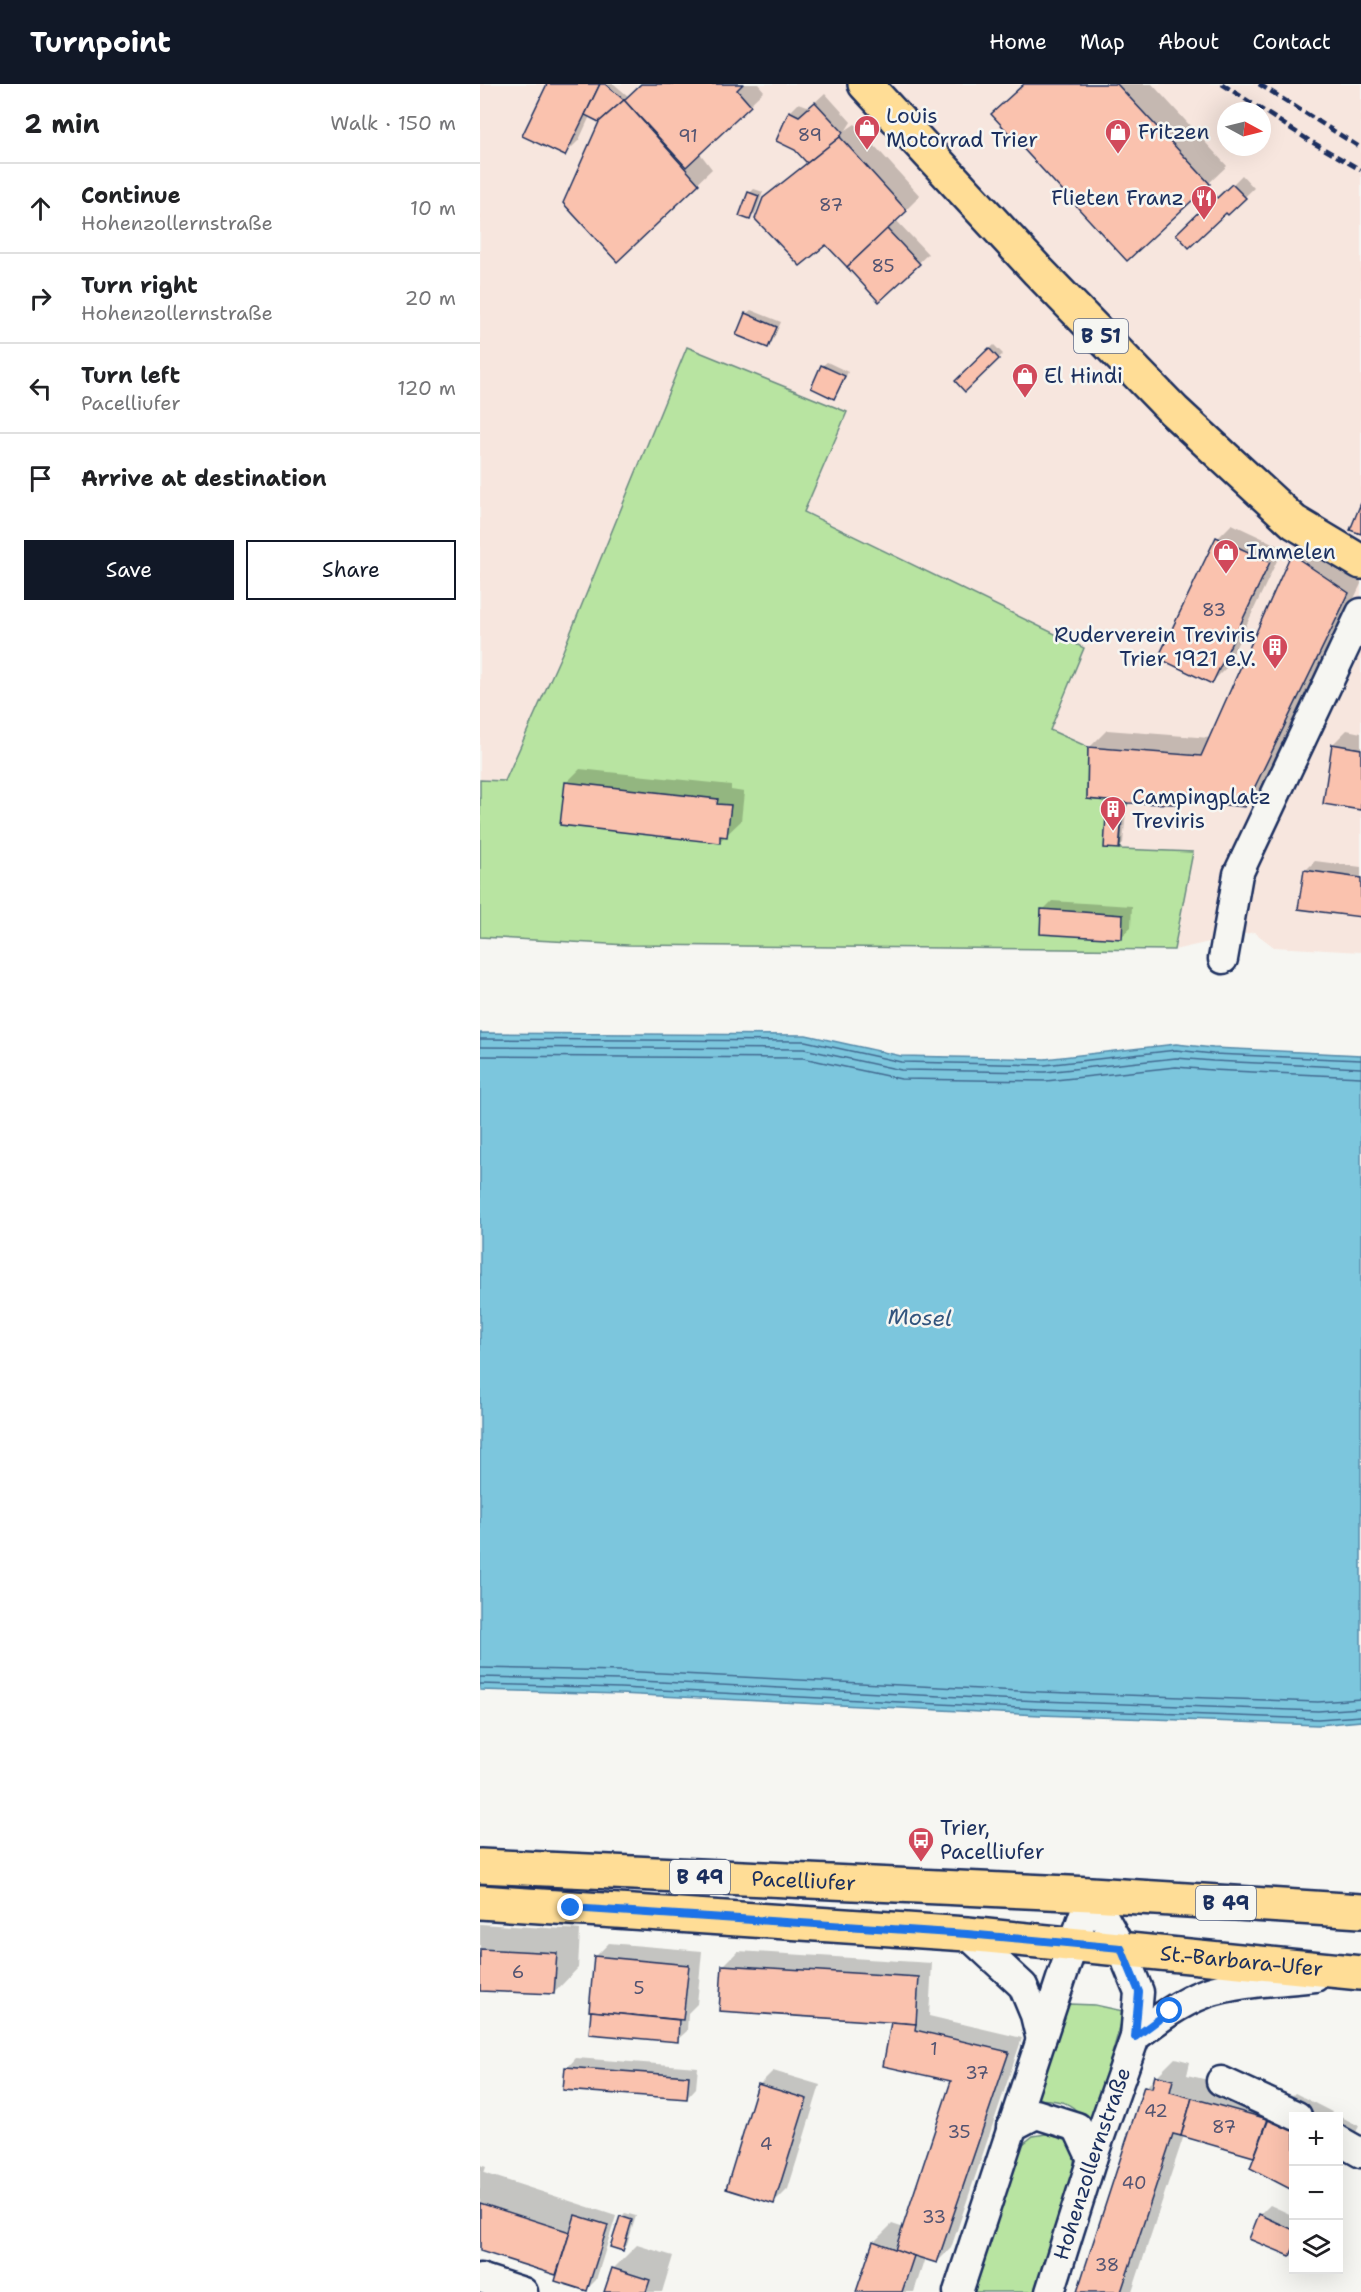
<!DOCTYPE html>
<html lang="en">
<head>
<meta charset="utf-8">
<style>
	:root { --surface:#fff; --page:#f6f6f6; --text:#202124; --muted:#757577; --line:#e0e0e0; --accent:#111827 }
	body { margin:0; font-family:"Shantell Sans",sans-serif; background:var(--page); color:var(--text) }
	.controls { position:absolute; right:18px; bottom:18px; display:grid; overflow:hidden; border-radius:0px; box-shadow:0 6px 24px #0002 }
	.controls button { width:54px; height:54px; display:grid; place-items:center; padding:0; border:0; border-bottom:2px solid var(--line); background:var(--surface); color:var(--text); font:30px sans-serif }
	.compass { position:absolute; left:737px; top:18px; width:54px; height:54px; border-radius:50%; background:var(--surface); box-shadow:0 6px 24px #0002; rotate:97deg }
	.stop { position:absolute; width:18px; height:18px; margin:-14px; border:4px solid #1a73e8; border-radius:50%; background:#fff }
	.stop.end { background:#1a73e8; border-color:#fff; box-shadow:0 2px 6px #0008 }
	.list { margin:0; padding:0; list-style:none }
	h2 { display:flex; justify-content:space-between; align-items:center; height:78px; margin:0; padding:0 24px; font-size:26px }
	h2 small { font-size:20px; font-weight:400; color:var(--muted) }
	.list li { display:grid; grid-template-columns:39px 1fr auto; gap:18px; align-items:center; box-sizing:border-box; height:90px; padding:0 24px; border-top:2px solid var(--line) }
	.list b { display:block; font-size:22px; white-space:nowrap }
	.list p { margin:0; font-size:20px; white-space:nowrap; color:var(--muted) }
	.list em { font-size:20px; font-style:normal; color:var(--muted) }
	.actions { display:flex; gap:12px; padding:18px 24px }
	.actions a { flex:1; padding:14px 0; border:2px solid var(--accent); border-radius:0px; text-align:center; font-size:21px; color:var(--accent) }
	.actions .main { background:var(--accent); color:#fff }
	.icon { flex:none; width:33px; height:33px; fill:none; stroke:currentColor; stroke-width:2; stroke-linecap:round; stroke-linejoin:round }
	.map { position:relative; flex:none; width:881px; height:2208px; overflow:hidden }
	header { display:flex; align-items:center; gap:36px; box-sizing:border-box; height:84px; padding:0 30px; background:var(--accent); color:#fff }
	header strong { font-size:28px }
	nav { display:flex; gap:33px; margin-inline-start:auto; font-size:21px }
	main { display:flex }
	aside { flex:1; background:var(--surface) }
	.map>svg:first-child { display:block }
	.built { fill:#f7e6de; fill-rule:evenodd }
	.green { fill:#b8e4a1; stroke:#6a8a80; stroke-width:1.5 }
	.water { fill:#7cc6dd; stroke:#558aaa; stroke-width:1.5 }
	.shadow { fill:#0003 }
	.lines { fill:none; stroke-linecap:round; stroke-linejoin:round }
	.shore { stroke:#426b91; stroke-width:1.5 }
	.building { fill:#fac2ae; stroke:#1b2f5e; stroke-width:1.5 }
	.minor-casing { stroke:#1b2f5e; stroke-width:33 }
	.major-casing { stroke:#1b2f5e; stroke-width:38 }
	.minor { stroke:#f6f6f2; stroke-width:28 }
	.major { stroke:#ffdd96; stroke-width:33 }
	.rail { stroke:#1b2f5e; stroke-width:4.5; stroke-dasharray:9 4.5; stroke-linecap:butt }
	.route { stroke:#1a73e8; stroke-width:8 }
	.labels { text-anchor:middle; stroke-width:5; stroke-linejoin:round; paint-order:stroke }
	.number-label { font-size:18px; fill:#535472 }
	.shield { fill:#f6f6f2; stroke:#5d6b8a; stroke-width:1.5 }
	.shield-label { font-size:20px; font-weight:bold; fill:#1b2f5e }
	.poi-label { font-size:21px; fill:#1b2f5e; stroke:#f6f6f2; text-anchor:start }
	.street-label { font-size:21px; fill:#1b2f5e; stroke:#f6f6f2 }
	.water-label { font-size:22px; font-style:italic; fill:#33557e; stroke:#f6f6f2 }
</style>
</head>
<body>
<header>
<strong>Turnpoint</strong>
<nav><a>Home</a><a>Map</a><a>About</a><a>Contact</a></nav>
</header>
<main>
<aside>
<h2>2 min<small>Walk · 150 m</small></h2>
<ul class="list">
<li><svg class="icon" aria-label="ahead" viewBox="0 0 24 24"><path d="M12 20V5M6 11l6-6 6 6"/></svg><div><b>Continue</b><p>Hohenzollernstraße</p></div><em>10 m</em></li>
<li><svg class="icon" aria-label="right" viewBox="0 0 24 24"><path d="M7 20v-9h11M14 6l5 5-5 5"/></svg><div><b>Turn right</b><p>Hohenzollernstraße</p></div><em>20 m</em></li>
<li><svg class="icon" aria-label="left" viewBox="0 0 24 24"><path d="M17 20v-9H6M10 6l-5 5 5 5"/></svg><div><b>Turn left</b><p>Pacelliufer</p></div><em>120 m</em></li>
<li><svg class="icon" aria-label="arrive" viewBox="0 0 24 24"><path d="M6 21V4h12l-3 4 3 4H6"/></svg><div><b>Arrive at destination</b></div></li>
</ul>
<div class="actions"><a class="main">Save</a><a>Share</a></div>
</aside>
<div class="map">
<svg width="881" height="2208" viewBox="0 0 881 2208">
	<rect width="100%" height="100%" fill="#f6f6f2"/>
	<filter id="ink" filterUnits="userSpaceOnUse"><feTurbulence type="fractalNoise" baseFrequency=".0167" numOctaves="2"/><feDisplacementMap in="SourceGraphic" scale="12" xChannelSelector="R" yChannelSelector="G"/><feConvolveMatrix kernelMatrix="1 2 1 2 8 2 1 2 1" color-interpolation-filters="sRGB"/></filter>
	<g filter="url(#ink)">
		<!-- built -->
		<path class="built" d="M0 0H881V868L794 863 774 848 694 866 713 768 639 765 642 732 607 715 608 663 570 646 604 564 324 427 208 263 83 567 25 697 0 696ZM746 27H782V63H746Z"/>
		<!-- green -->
		<g class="green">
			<path d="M207 263 367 328 324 428 604 564 570 646 608 663 607 715 648 719 642 732 640 765 713 768 694 866 148 861 0 853V696L25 697 83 567Z"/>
			<path d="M589 1920 615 1921 643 1927 642 1936 610 2044C593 2017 586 2017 555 2015Z"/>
			<path d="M566 2050 587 2056 594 2071V2086L554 2208H492L538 2064 553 2052Z"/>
		</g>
		<!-- water -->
		<path class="water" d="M0 949 326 951 421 972 565 975 696 960 733 964 881 971V1637L838 1641 560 1631 140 1610 0 1606Z"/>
		<!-- shadow -->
		<g class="shadow">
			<path d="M69 0H134L148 12 161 0H278L284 7 219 68 232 85 137 176 121 36 110 32 99 56 85 70Z"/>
			<path d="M545 0H672L747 82 729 99Z"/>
			<path d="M345 9 371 38 366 46 375 40 440 112 416 136 448 170 399 216 346 159 284 115 328 77 310 28 319 19 330 23Z"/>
			<path d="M762 91 774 104 748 129 746 127 698 150 746 104 747 106Z"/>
			<path d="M274 105 283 108 275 130 270 134V109Z"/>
			<path d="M271 226 301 238 292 258 288 262 266 230Z"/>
			<path d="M514 261 523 270 485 306 477 297Z"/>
			<path d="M347 278 368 288 358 309 354 313 342 282Z"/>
			<path d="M752 440 803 464 746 584 732 598 738 454Z"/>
			<path d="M830 453 881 487V500L783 703 765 721 700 714 609 664 627 646 730 654 812 471Z"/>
			<path d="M867 646 881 649V725L853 660Z"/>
			<path d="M100 685 251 701V706L264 708 261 737 240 757 86 699Z"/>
			<path d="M632 727 646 728 643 759 639 763 628 732Z"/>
			<path d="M835 777 881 783V832L825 787Z"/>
			<path d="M572 817 652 822 651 844 641 853 563 826Z"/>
			<path d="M0 1840 100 1846 98 1884 74 1909 0 1904Z"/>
			<path d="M129 1859 222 1867 217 1920 208 1929 207 1947 197 1956 111 1948 115 1873Z"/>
			<path d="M258 1867 452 1879 449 1932 542 1954 471 2164 457 2178 445 2174 434 2208H378L394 2158 412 2140 424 2144 473 1995 413 1937 244 1881Z"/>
			<path d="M96 1974 218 1983 216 2004 207 2014 87 1984Z"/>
			<path d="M695 1974 710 1978 707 1991 732 1997 738 1991 813 2011 815 2009 879 2042 858 2085V2032H814L776 2072 704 2051 652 2208H599L666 2003Z"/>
			<path d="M293 1987 340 2001 308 2105 294 2119 279 2001Z"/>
			<path d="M0 2081 6 2083 4 2089 136 2132 116 2196 107 2205 78 2190 0 2166Z"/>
			<path d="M790 2121 814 2132V2166L809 2170 771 2154 781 2130Z"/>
			<path d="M145 2129 156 2132 147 2161 142 2166 141 2133Z"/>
			<path d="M157 2161 193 2172 182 2208H126L133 2185Z"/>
		</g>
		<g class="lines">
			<!-- shore -->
			<g class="shore">
				<path d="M0 955 325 957 421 978 565 981 696 966 733 970 881 976"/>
				<path d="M0 963 324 965 421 986 565 988 696 974 733 977 881 984"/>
				<path d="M0 972 323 974 421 995 566 997 696 983 732 986 881 993"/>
				<path d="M0 1584 141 1587 561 1608 838 1618 881 1615"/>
				<path d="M0 1593 140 1596 560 1617 838 1627 881 1624"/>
				<path d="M0 1600 140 1604 560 1625 838 1635 881 1632"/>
			</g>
		</g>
		<!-- building -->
		<g class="building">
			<path d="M67 0H120L85 72 42 52Z"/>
			<path d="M120 0H125L144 16 119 38 105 31Z"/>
			<path d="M161 0H263L257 6 271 22 206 83 144 16Z"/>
			<path d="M544 0H637L730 100 647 177 511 30Z"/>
			<path d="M144 16 219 100 137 178 83 119 119 38Z"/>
			<path d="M335 18 363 48 360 53 327 79 315 66 296 57 309 27 319 32Z"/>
			<path d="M360 53 427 127 367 183 346 161 320 182 275 135 283 114Z"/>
			<path d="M752 100 766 114 748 131 746 129 709 164 696 150 735 112 737 114Z"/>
			<path d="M268 108 279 112 270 136 259 132Z"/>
			<path d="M407 145 440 180 399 218 367 183Z"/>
			<path d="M265 229 297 243 288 264 256 251Z"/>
			<path d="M509 264 519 275 485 308 475 297Z"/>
			<path d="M341 281 365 292 354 315 331 304Z"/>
			<path d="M881 419V450L870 446Z"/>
			<path d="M736 453 790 478 732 600 678 574Z"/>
			<path d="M811 470 869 509 765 723 699 716 697 720 648 719 607 715 608 663 721 672Z"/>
			<path d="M852 660 881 665V726L843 720Z"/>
			<path d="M85 698 238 715 237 720 251 721 247 753 240 752V759L80 741Z"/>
			<path d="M626 731 642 732 639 765 624 764Z"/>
			<path d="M824 786 881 794V833L818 825Z"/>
			<path d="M561 825 643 831 642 855 560 850Z"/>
			<path d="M0 1865 77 1869 74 1910 0 1907Z"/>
			<path d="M114 1872 209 1881 203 1936 109 1927Z"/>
			<path d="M242 1881 439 1893 436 1940 239 1927Z"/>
			<path d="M111 1927 199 1936 198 1958 109 1950Z"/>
			<path d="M411 1938 436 1940 435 1946 529 1968 457 2179 415 2166 471 1997 403 1982Z"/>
			<path d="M85 1983 209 1992 207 2015 83 2006Z"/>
			<path d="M675 1991 693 1996 690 2008 712 2014 701 2052 693 2050 641 2208H597L664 2002 672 2004Z"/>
			<path d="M278 2000 327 2015 294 2120 246 2105Z"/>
			<path d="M712 2014 788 2035 774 2073 701 2052Z"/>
			<path d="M790 2032 814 2044V2107L770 2084Z"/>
			<path d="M0 2119 90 2148 76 2191 0 2167Z"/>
			<path d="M779 2130 814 2146V2163L810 2172 769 2155Z"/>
			<path d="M95 2131 128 2141 107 2207 75 2197Z"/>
			<path d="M140 2132 152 2136 143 2167 130 2163Z"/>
			<path d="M393 2157 434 2172 422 2208H376Z"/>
			<path d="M132 2184 170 2196 166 2208H124Z"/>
		</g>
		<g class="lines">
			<!-- minor casing -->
			<g class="minor-casing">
				<g id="minor">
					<path d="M743 875 758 790 881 529"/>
					<path d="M487 1850 543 1902 555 1931 561 1956"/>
					<path d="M655 1953C677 1936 699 1919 726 1909 758 1898 801 1897 835 1893"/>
					<path d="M741 1997 817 2032"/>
					<path d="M531 2043 556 2030 597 2043 612 2075"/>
					<path d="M858 2056 881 2069"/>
					<path d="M0 2194 43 2208"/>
					<path d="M478 2208 581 1895 611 1810"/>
					<path id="s1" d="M570 2208 612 2075 655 1953 659 1908 641 1864 611 1810"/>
				</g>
			</g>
			<!-- major casing -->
			<g class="major-casing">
				<g id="major">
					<path d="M385 0 558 187 694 327 814 438 881 478"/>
					<path id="s2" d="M0 1782 611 1810 881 1827"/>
					<path id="s3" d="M0 1818 487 1850 881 1889"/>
				</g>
			</g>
			<!-- minor -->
			<use href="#minor" class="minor"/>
			<!-- major -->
			<use href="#major" class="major"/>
			<!-- rail -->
			<g class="rail">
				<path d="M742 0 830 57 881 86"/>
				<path d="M779 0 881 64"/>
			</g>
		</g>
	</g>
	<g class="lines" filter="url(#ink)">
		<!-- route -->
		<path class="route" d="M91 1824 487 1850 641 1864 659 1908 655 1953 690 1927"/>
	</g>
	<!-- icons -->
	<defs>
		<g id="shop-pin" transform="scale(1.35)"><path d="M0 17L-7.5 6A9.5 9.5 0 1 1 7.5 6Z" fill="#d1495b" stroke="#f6f6f2"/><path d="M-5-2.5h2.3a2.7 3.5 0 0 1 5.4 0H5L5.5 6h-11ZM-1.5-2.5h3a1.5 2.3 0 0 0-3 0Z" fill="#fff"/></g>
		<g id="restaurant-pin" transform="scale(1.35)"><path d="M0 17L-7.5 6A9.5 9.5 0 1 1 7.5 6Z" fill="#d1495b" stroke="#f6f6f2"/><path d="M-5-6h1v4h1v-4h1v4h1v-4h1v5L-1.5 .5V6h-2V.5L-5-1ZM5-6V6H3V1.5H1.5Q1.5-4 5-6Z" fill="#fff"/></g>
		<g id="building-pin" transform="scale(1.35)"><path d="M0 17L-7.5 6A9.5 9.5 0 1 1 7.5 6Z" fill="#d1495b" stroke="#f6f6f2"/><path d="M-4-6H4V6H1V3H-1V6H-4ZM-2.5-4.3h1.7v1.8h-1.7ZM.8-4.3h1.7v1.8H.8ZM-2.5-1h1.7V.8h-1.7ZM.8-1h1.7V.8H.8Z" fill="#fff"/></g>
		<g id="bus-pin" transform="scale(1.35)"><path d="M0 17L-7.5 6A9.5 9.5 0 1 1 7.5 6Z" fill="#d1495b" stroke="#f6f6f2"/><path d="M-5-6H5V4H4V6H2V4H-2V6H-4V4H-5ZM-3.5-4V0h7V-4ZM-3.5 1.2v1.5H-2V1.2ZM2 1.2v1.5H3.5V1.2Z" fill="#fff"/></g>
	</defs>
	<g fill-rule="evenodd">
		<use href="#shop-pin" x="387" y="44"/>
		<use href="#shop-pin" x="638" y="48"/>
		<use href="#restaurant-pin" x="724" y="114"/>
		<use href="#shop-pin" x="545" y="292"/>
		<use href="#shop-pin" x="746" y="468"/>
		<use href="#building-pin" x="795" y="563"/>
		<use href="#building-pin" x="633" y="725"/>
		<use href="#bus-pin" x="441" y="1756"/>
	</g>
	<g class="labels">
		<!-- number labels -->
		<g class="number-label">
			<text x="330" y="57">89</text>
			<text x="208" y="58">91</text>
			<text x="351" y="127">87</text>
			<text x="403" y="188">85</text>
			<text x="734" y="532">83</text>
			<text x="38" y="1894">6</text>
			<text x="159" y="1910">5</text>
			<text x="454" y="1971">1</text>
			<text x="497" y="1995">37</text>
			<text x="676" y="2033">42</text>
			<text x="744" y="2049">87</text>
			<text x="479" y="2054">35</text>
			<text x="286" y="2066">4</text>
			<text x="654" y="2105">40</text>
			<text x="454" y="2139">33</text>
			<text x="627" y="2187">38</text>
		</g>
		<!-- shield labels -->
		<g class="shield">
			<rect x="594" y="235" width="54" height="34" rx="4.5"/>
			<rect x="190" y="1776" width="60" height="34" rx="4.5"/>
			<rect x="716" y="1802" width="60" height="34" rx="4.5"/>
		</g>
		<g class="shield-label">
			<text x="621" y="259">B 51</text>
			<text x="220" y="1800">B 49</text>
			<text x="746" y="1826">B 49</text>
		</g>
		<!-- poi labels -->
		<g class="poi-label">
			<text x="406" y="39">Louis<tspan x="406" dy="24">Motorrad Trier</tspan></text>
			<text x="658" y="55">Fritzen</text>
			<text x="704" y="121" text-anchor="end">Flieten Franz</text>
			<text x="564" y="299">El Hindi</text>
			<text x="766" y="475">Immelen</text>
			<text x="776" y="558" text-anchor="end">Ruderverein Treviris<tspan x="776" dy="24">Trier 1921 e.V.</tspan></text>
			<text x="652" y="720">Campingplatz<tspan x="652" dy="24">Treviris</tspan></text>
			<text x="460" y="1751">Trier,<tspan x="460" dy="24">Pacelliufer</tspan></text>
		</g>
		<!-- street labels -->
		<g class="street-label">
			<text dy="7" stroke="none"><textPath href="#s2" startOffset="324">Pacelliufer</textPath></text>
			<text dy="7" stroke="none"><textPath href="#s3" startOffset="764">St.-Barbara-Ufer</textPath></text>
			<text dy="7" stroke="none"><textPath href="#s1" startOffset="135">Hohenzollernstraße</textPath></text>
		</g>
		<!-- water labels -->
		<g class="water-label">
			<text transform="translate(440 1233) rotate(2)" y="8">Mosel</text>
		</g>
	</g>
</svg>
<div class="controls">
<button>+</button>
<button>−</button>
<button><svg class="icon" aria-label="layers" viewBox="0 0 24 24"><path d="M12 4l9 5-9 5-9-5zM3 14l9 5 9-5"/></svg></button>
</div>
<svg class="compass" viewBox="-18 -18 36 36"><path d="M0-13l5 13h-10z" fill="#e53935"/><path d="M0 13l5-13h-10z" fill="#757577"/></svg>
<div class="stop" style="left:690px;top:1927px"></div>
<div class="stop end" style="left:91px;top:1824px"></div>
</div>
</main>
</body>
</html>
